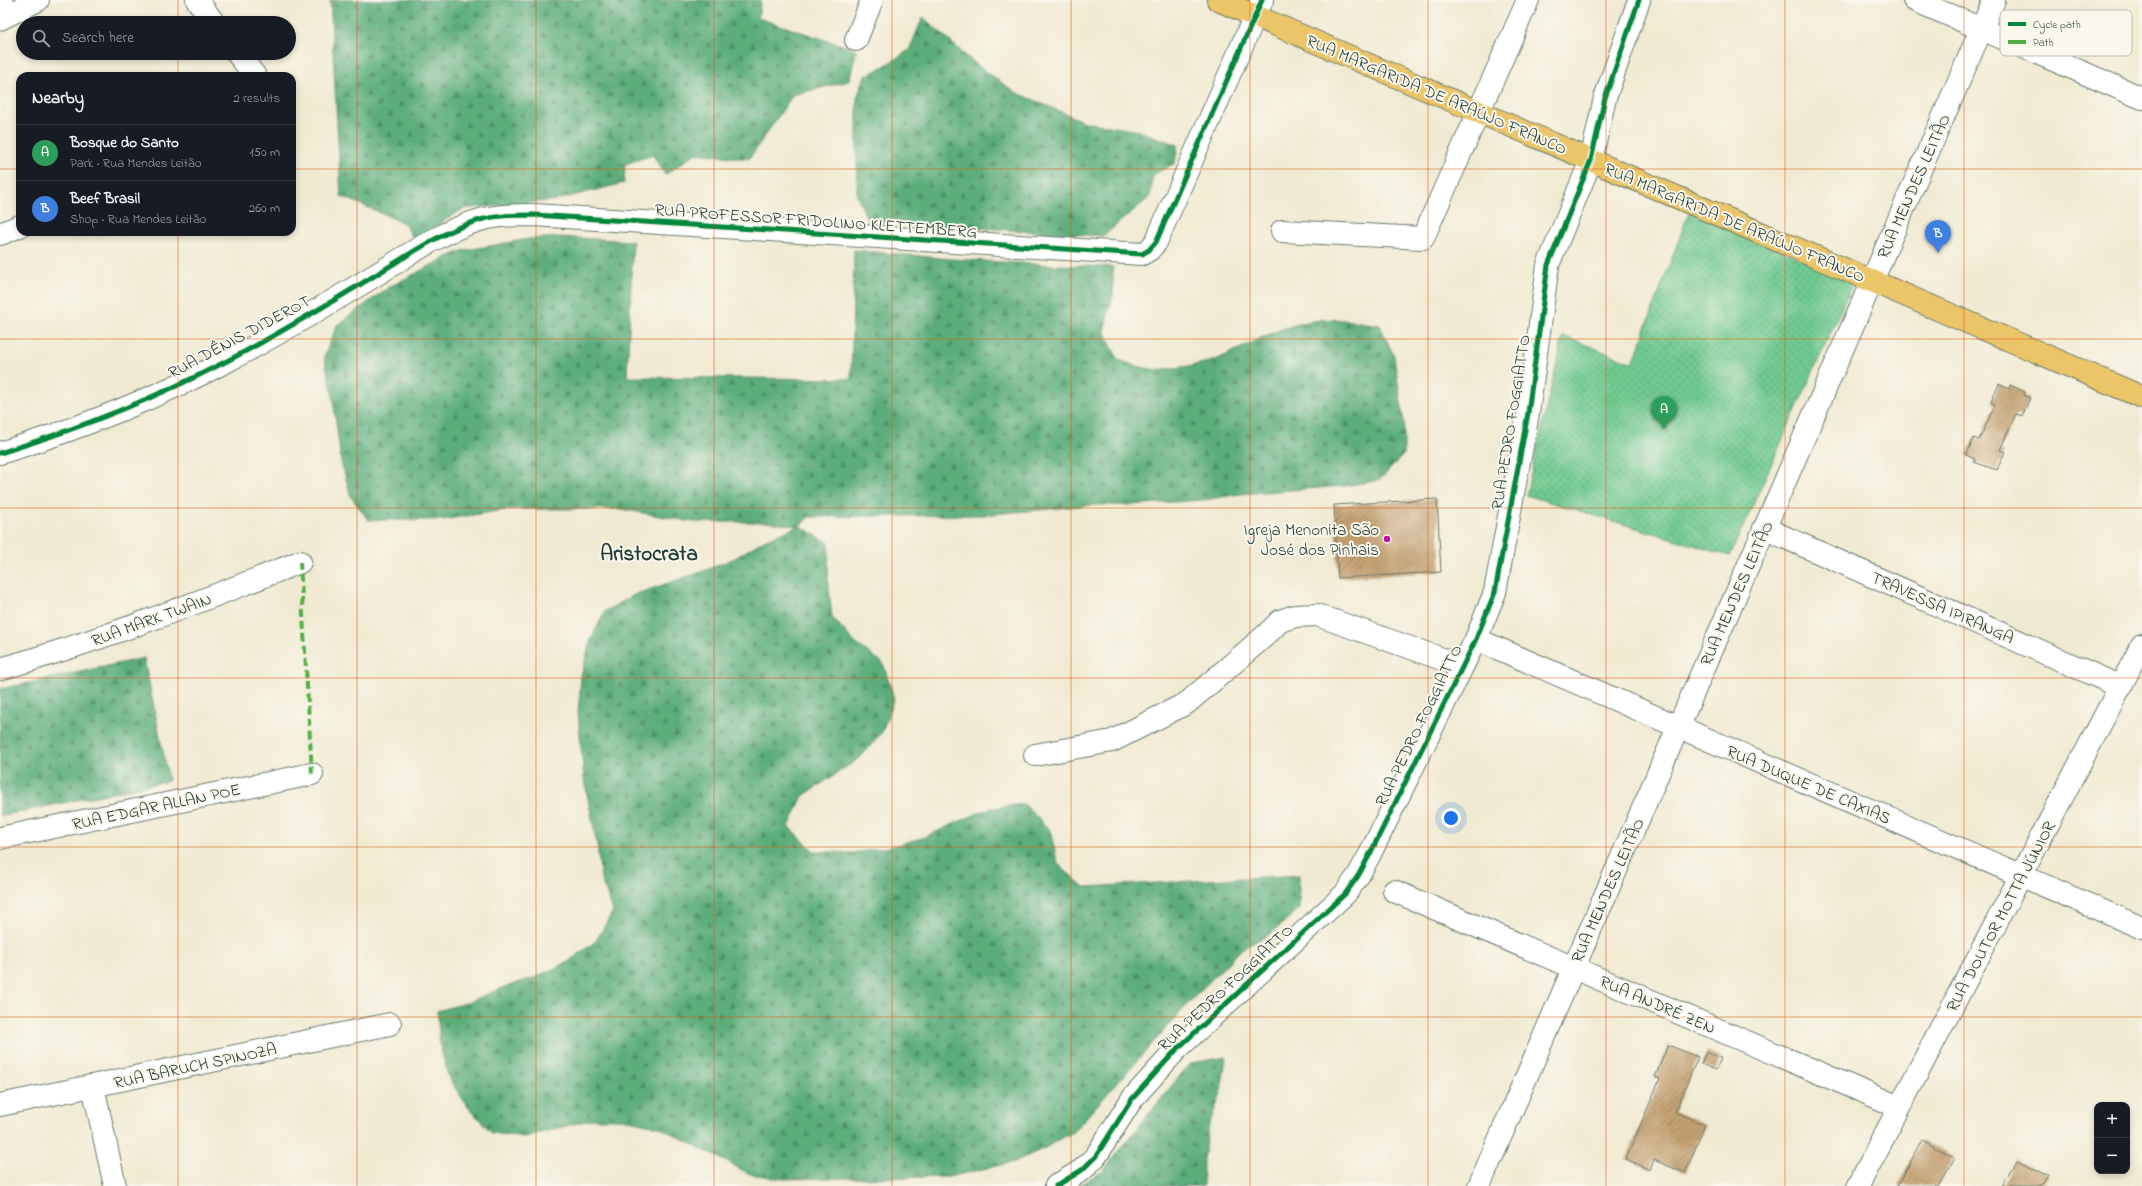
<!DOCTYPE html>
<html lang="en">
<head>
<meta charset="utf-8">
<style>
	:root { --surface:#171b24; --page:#242831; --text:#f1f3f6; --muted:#9ea1a6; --line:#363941; --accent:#2563eb }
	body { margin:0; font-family:"Indie Flower",sans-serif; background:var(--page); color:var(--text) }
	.controls { position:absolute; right:12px; bottom:12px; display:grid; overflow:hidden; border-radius:8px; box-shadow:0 2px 6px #0003 }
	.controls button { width:36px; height:36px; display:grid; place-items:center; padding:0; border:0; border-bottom:1px solid var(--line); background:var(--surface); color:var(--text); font:20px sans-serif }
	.you { position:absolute; left:1451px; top:818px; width:14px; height:14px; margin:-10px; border:3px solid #fff; border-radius:50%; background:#1a73e8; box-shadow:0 0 0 6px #1a73e833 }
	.badge { display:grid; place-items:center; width:26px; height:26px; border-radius:50%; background:var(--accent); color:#fff; font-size:13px; font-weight:700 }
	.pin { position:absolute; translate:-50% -33px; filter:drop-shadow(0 1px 2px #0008) }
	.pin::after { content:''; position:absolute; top:21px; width:14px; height:12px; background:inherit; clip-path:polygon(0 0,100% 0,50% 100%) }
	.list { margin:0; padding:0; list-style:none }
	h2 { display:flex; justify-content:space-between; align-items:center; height:52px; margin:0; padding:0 16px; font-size:17px }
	h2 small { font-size:13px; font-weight:400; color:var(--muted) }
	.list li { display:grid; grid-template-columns:26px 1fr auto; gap:12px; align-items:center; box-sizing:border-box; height:56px; padding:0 16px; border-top:1px solid var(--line) }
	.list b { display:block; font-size:15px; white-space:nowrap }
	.list p { margin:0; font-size:13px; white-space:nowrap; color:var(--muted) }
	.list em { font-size:13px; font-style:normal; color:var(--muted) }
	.icon { flex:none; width:22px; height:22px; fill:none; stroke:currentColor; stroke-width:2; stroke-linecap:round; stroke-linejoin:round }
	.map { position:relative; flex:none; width:2142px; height:1186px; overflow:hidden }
	.search { position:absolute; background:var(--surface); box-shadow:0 2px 6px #0003; left:16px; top:16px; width:280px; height:44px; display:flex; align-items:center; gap:10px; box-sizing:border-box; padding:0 14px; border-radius:22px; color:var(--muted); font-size:15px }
	.panel { position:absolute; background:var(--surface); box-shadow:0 2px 6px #0003; left:16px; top:72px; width:280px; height:164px; border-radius:12px }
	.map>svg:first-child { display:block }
	.grass { fill:url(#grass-dots); stroke:#478362 }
	.forest { fill:url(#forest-firs); stroke:#3d7557 }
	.building { fill:url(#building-hatch) }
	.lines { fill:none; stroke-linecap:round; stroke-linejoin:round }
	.minor-casing { stroke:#687a6b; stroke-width:24 }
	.major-casing { stroke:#687a6b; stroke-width:24 }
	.minor { stroke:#fff; stroke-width:22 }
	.major { stroke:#ecc569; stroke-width:22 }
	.quiet { stroke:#52ad45; stroke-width:4; stroke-dasharray:8 4; stroke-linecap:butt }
	.cycleway-casing { stroke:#fbf7ec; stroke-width:8 }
	.cycleway { stroke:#00873e; stroke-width:5 }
	.grid { fill:none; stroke:#de580e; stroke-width:1; stroke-opacity:0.55 }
	.poi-dot { fill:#b5179e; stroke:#fbf7ec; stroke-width:1.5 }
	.labels { text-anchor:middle; stroke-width:4; stroke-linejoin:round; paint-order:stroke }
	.street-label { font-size:17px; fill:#1f3d34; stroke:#fbf7ec }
	.poi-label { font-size:17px; fill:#1f3d34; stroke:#fbf7ec; text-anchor:end }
	.district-label { font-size:21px; font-weight:bold; fill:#1f3d34; stroke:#fbf7ec }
	.key { fill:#fbf7ec; stroke:#b9bfb5; stroke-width:1 }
	.key-label { font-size:11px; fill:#1f3d34 }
</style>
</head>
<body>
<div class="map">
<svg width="2142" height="1186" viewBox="0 0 2142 1186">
	<defs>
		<pattern id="grass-dots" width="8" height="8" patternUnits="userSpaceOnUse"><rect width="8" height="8" fill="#6fc990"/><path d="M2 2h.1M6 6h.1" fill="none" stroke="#5ba476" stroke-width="1.8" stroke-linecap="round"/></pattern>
		<pattern id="forest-firs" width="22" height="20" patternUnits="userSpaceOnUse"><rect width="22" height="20" fill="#5bad7a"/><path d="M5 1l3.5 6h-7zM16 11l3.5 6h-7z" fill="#4b8e65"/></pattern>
		<pattern id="building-hatch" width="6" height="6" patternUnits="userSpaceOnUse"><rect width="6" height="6" fill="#c4a172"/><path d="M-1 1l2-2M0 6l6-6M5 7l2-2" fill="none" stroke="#9f845e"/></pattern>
	</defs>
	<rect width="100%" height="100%" fill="#fbf7ec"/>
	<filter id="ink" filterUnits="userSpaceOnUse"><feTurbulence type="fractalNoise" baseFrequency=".025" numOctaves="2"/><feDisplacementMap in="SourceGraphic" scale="8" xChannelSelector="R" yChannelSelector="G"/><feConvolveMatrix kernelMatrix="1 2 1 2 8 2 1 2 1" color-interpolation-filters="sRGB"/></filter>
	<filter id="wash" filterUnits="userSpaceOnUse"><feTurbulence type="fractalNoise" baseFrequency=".012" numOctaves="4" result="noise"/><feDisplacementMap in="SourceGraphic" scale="16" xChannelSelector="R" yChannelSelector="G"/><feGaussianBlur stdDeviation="0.9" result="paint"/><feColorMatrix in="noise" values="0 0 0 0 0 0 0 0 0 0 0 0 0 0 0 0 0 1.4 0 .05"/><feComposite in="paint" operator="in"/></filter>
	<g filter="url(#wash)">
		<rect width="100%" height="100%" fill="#f0ead2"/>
		<!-- grass -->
		<path class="grass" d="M1689 212 1854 281 1730 556 1526 495 1563 336 1633 363Z"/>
		<!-- forest -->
		<g class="forest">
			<path d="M330 0H761L758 18 857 50 849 81 793 95 749 159 696 153 665 175 653 155 625 164 624 183 557 200 463 209 414 240 404 223 341 196Z"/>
			<path d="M923 17 972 61 1013 91 1085 122 1139 131 1178 145 1175 163 1153 175 1150 197 1103 236 868 221 857 196V98L865 76 886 65 909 50Z"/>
			<path d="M560 237 633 241 627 377 851 379 854 250 951 259 1053 265 1113 267V296L1104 330 1118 360C1128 363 1139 367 1150 369 1163 371 1208 364 1220 358 1251 344 1278 326 1313 321 1335 317 1359 322 1380 325L1394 356 1404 422V454L1380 480 1345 486 1240 494 1204 500 1129 505H1092L983 515 809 517 800 526 829 543 828 580 832 617 855 643 883 663 894 698 882 732 860 758 803 796 789 827 814 851 852 853 889 847 922 838 987 809 1024 804 1050 830 1058 864 1084 887 1299 875V909L1272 933 1243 948 1198 993 1073 1132 1045 1148 1014 1162 948 1177 783 1179 750 1174 659 1127 625 1119H593L525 1137 492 1133 468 1107 449 1079 440 1045 437 1011 469 1002 502 988 536 977 568 962 596 941 613 911 601 879 597 845 584 779 581 747 578 713 581 677 590 641 605 611 636 594 701 572 735 558 764 540 799 526 766 522H693L621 509H511L442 520H368L351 497 341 462 332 391 324 357 337 325 389 287 449 256 462 251 528 239Z"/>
			<path d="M144 658 169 781 0 816V689Z"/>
			<path d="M1226 1057 1221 1093 1209 1125 1203 1159V1186H1077L1103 1171 1190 1063Z"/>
		</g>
		<g id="blocks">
			<!-- building -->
			<g class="building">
				<path d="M1999 384 2009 389 2010 385 2025 392 2024 395 2030 398 2022 416 2016 414 2000 450 2005 452 1997 470 1974 462 1975 459 1966 455 1974 438 1979 440 1995 405 1991 402Z"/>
				<path d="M1437 499 1441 572 1338 578 1334 505Z"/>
				<path d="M1668 1045 1698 1057 1675 1112 1705 1125 1685 1173 1654 1160 1650 1170 1626 1159 1660 1079 1655 1077Z"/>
				<path d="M1706 1052 1721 1058 1716 1070 1701 1064Z"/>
				<path d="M1922 1140 1954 1157 1938 1186H1898Z"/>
				<path d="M2016 1160 2048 1176 2042 1186H2002Z"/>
			</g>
		</g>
	</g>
	<g filter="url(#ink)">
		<use href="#blocks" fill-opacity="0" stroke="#687a6b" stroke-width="1"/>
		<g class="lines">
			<!-- minor casing -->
			<g class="minor-casing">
				<g id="minor">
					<path d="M197 0 214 23"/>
					<path d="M1914 0 2142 98"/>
					<path d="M0 1 2 0"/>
					<path d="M0 19 38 0"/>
					<path d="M856 40 872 0"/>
					<path d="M237 53 255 76"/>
					<path d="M1282 231 1423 238 1528 0"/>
					<path d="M0 234 20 226"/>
					<path d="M0 453C78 429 154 399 227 361 277 335 325 306 374 276 407 256 442 231 480 220 498 215 516 215 534 215L1142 254 1149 250 1156 242 1262 0"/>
					<path d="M1764 528 2121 687"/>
					<path d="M1476 639 2142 928"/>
					<path d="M0 669C103 640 201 601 300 562"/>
					<path d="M1035 755 1112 741 1187 703 1267 634 1280 621 1295 616 1317 615 1462 666"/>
					<path d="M0 838 312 774"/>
					<path d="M1394 891 1899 1107"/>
					<path d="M93 1086 115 1186"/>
					<path d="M0 1105 390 1024"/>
					<path d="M1056 1186 1082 1170 1096 1156 1132 1099 1177 1049 1345 894 1358 876 1370 854 1476 639 1495 592 1528 413 1548 265 1591 160 1605 98 1639 0"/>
					<path d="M1479 1186 1994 0"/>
					<path d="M1858 1186 2142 645"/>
				</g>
			</g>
			<!-- major casing -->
			<g class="major-casing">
				<path id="major" d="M1218 0 2142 397"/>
			</g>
			<!-- minor -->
			<use href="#minor" class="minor"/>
			<!-- major -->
			<use href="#major" class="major"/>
			<!-- quiet -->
			<path class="quiet" d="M300 562 312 774"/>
			<!-- cycleway casing -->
			<g class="cycleway-casing">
				<g id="cycleway">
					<path d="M0 453C78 429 154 399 227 361 277 335 325 306 374 276 407 256 442 231 480 220 498 215 516 215 534 215L1142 254 1149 250 1156 242 1262 0"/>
					<path d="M1056 1186 1082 1170 1096 1156 1132 1099 1177 1049 1345 894 1358 876 1370 854 1476 639 1495 592 1528 413 1548 265 1591 160 1605 98 1639 0"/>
				</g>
			</g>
			<!-- cycleway -->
			<use href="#cycleway" class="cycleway"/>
		</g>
	</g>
	<!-- grid -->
	<path class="grid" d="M178 0V23M357 0V1186M536 0V1186M714 0V1186M892 0V1186M1071 0V1186M1250 0V1186M1428 0V1186M1606 0V1186M1785 0V1186M1964 0V1186M178 53V76M0 169H20M292 169H2142M178 232V1186M0 339H2142M0 508H2142M0 678H2142M0 847H2142M0 1017H2142"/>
	<!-- markers -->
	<circle class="poi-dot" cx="1387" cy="539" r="4"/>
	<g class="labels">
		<!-- street labels -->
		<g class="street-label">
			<text transform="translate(1437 94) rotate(23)" y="6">RUA MARGARIDA DE ARAÚJO FRANCO</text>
			<text transform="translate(1913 186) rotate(-66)" y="6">RUA MENDES LEITÃO</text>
			<text transform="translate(816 220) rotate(4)" y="6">RUA PROFESSOR FRIDOLINO KLETTEMBERG</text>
			<text transform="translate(1735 222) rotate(23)" y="6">RUA MARGARIDA DE ARAÚJO FRANCO</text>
			<text transform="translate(239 336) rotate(-28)" y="6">RUA DÊNIS DIDEROT</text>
			<text transform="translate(1510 422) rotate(-81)" y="6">RUA PEDRO FOGGIATTO</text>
			<text transform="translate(1736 593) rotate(-66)" y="6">RUA MENDES LEITÃO</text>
			<text transform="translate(1943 607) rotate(24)" y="6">TRAVESSA IPIRANGA</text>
			<text transform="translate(151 619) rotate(-20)" y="6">RUA MARK TWAIN</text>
			<text transform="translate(1418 725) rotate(-64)" y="6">RUA PEDRO FOGGIATTO</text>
			<text transform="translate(1809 784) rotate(23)" y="6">RUA DUQUE DE CAXIAS</text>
			<text transform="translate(156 806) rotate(-12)" y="6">RUA EDGAR ALLAN POE</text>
			<text transform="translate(1607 890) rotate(-66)" y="6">RUA MENDES LEITÃO</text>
			<text transform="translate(2000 916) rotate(-62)" y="6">RUA DOUTOR MOTTA JÚNIOR</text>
			<text transform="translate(1225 987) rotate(-43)" y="6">RUA PEDRO FOGGIATTO</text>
			<text transform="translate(1658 1004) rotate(23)" y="6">RUA ANDRÉ ZEN</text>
			<text transform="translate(195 1065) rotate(-12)" y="6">RUA BARUCH SPINOZA</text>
		</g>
		<!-- poi labels -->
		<g class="poi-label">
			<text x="1379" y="535">Igreja Menonita São<tspan x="1379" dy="20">José dos Pinhais</tspan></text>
		</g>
		<!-- district labels -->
		<g class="district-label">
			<text x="649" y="560">Aristocrata</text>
		</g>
	</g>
	<!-- legend -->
	<rect x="2000" y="10" width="132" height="46" rx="6" class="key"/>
	<rect x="2008" y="22" width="18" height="4" fill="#00873e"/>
	<rect x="2008" y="40" width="18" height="4" fill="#52ad45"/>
	<g class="key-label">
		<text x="2033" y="28">Cycle path</text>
		<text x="2033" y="46">Path</text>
	</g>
</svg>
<div class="controls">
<button>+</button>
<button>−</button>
</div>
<div class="you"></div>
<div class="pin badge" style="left:1664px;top:429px;background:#2e9e5b">A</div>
<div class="pin badge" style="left:1938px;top:253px;background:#3f7fe0">B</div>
<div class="search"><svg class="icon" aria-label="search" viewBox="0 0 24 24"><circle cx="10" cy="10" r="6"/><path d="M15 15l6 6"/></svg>Search here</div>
<section class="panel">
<h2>Nearby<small>2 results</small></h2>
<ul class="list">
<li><span class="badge" style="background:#2e9e5b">A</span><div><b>Bosque do Santo</b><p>Park · Rua Mendes Leitão</p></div><em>150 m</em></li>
<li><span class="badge" style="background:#3f7fe0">B</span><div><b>Beef Brasil</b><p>Shop · Rua Mendes Leitão</p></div><em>260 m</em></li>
</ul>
</section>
</div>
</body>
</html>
